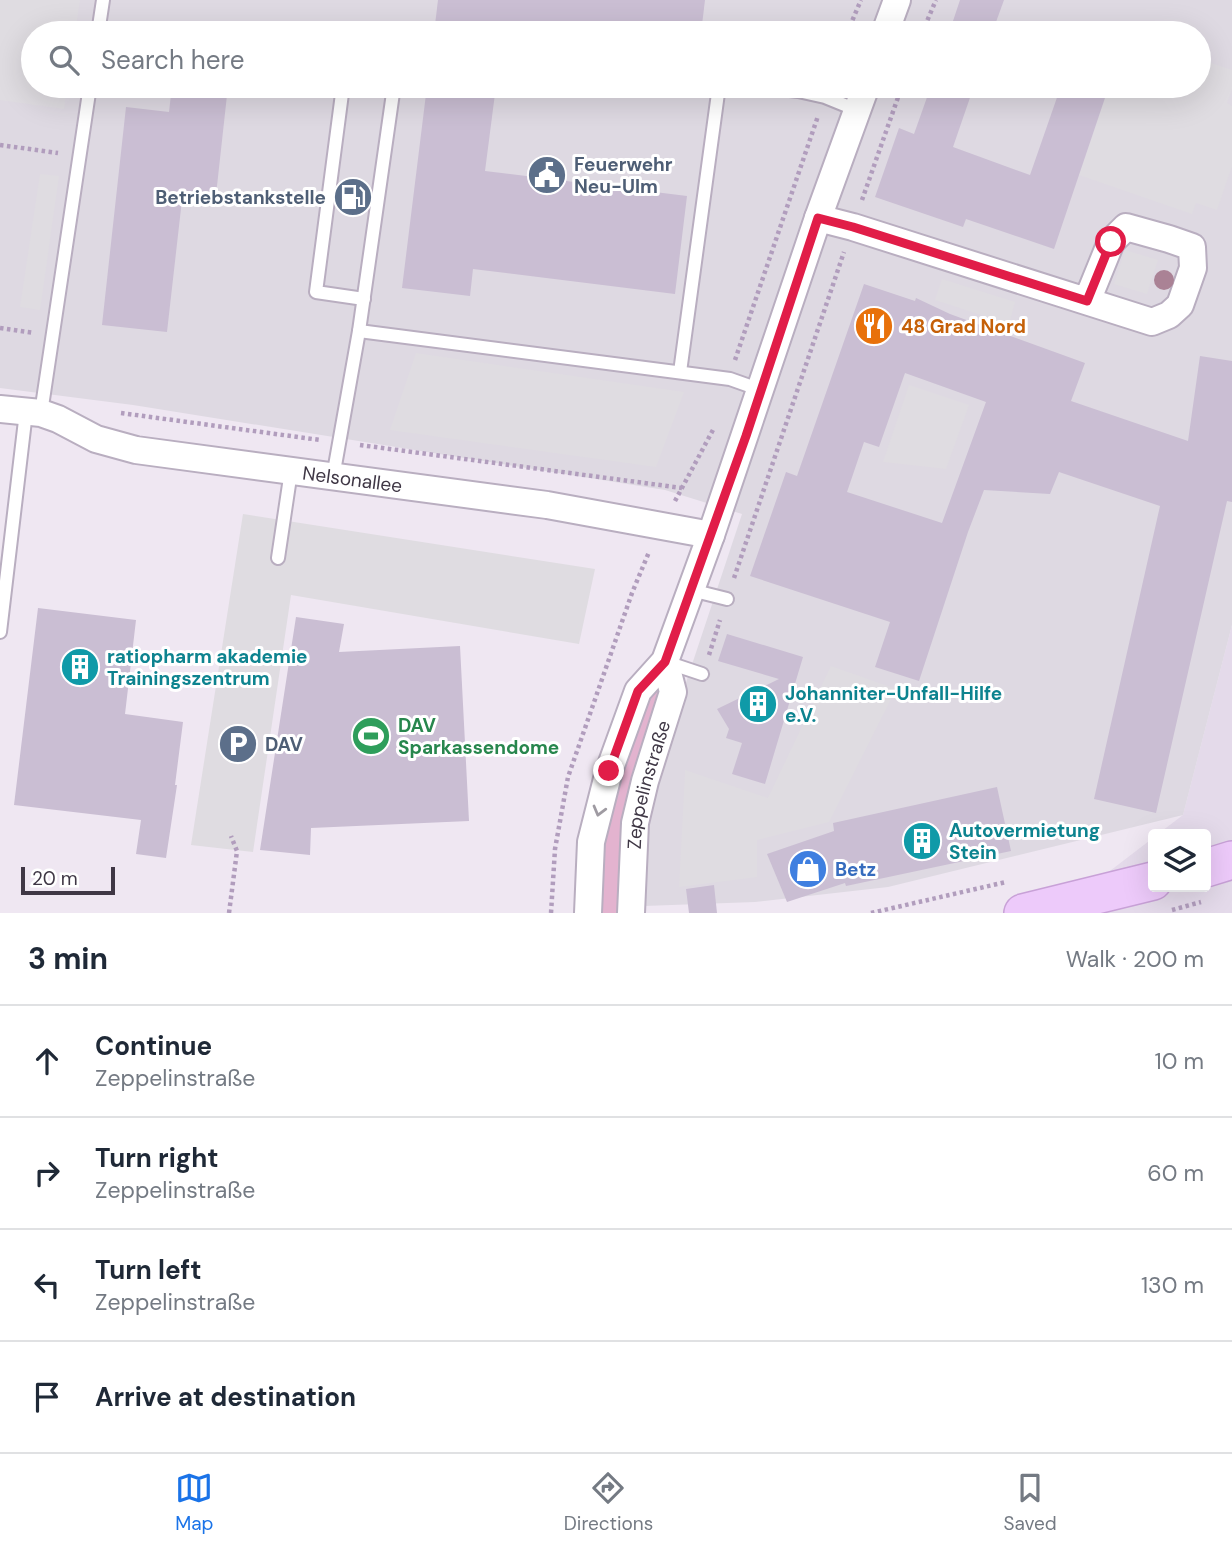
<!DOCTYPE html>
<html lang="en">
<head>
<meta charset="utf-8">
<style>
	:root { --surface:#fff; --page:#f6f6f7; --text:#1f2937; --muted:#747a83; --line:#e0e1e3; --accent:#1a73e8 }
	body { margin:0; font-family:"DM Sans",sans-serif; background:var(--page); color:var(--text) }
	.controls { position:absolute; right:21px; bottom:21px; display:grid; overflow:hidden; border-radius:7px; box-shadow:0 7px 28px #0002 }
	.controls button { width:63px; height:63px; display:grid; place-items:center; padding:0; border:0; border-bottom:2px solid var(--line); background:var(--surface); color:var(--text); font:35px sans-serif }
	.scale { position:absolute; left:21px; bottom:18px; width:94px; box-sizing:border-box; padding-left:7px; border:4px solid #3f3745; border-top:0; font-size:19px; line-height:24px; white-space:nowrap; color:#3f3745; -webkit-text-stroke:5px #fff; paint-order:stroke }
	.stop { position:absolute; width:21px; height:21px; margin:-16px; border:5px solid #e11d48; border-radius:50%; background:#fff }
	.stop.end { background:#e11d48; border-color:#fff; box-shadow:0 2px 7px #0008 }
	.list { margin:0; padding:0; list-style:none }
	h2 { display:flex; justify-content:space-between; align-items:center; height:91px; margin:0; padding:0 28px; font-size:30px }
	h2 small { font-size:23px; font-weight:400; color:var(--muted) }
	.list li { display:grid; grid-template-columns:46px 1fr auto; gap:21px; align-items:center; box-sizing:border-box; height:112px; padding:0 28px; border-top:2px solid var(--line) }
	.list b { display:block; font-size:26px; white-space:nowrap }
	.list p { margin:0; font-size:23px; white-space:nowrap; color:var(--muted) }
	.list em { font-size:23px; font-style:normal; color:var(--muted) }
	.icon { flex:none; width:38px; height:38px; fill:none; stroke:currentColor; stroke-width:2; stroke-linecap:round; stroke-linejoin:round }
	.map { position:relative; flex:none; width:1232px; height:913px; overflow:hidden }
	.search { position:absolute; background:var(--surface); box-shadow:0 7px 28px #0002; left:21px; right:21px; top:21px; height:77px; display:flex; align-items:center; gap:18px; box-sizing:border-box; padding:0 24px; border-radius:38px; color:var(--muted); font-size:26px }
	.sheet { height:539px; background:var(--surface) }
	nav { display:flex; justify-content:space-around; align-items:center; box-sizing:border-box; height:98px; border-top:2px solid var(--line); background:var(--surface); font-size:19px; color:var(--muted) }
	nav a { display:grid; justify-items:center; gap:4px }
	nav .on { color:var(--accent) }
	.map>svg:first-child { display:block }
	.residential { fill:#e4daea }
	.industrial { fill:#ded9e2; fill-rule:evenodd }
	.green { fill:#e3b3cf }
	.parking { fill:#dfdce1 }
	.building { fill:#cabed3; fill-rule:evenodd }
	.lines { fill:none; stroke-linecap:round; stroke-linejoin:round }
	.lane-casing { stroke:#b9aec0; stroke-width:16 }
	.street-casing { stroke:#b9aec0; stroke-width:30 }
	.secondary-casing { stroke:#c8a1d7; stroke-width:40 }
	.path { stroke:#b19dbd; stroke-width:4.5; stroke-dasharray:3.5 3.5; stroke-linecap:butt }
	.lane { stroke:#fff; stroke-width:12 }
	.street { stroke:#fff; stroke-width:26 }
	.secondary { stroke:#edcafa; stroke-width:37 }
	.tree { fill:#aa8295 }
	.oneway { stroke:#9f9ba2 }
	.route { stroke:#e11d48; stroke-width:9 }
	.labels { text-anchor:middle; stroke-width:6; stroke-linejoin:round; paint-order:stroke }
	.service-label { font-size:19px; font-weight:bold; fill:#4e5e75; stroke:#fff; text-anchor:start }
	.food-label { font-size:19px; font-weight:bold; fill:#c56008; stroke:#fff; text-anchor:start }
	.street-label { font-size:19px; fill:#3f3745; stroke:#fff }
	.culture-label { font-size:19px; font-weight:bold; fill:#0d838f; stroke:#fff; text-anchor:start }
	.leisure-label { font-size:19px; font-weight:bold; fill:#27864d; stroke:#fff; text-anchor:start }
	.shop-label { font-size:19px; font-weight:bold; fill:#366cbe; stroke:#fff; text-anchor:start }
</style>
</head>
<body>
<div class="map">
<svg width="1232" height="913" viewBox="0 0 1232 913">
	<rect width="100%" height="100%" fill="#efe7f2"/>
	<!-- residential -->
	<path class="residential" d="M1232 625V913H1055L1153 838V887H1206V834H1158L1183 815Z"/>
	<!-- industrial -->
	<path class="industrial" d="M0 0H1232V625L1183 815 888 887 755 902 644 906 646 803 742 514 665 490 133 405 0 388ZM33 33H1199V86H33Z"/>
	<!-- green -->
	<path class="green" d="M654 686 663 690 625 913H594L598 843 618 767Z"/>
	<!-- parking -->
	<g class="parking">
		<path d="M0 0H80L75 33H33V86H67L64 109 0 100Z"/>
		<path d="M1199 59 1232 70V89L1227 103 1232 106V166L1217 210 1196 203 1192 214 1079 175 1109 86H1199Z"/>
		<path d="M40 174 59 176 40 310 20 307Z"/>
		<path d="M1125 250 1158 260 1147 294 1114 284Z"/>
		<path d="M942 279 1015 302 1009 324 935 300Z"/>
		<path d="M416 353 684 392 656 467 390 430Z"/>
		<path d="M909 385 969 405 946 469 883 462Z"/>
		<path d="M243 514 595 569 579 644 291 595 253 852 191 845Z"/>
		<path d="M831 666 896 689 829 822 757 840V877L679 887 685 770 768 798Z"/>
	</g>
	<!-- building -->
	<g class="building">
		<path d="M438 0H705L701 33H434Z"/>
		<path d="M960 0H1004L992 33H949Z"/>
		<path d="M172 86H228L216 195 183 191 167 332 102 325 126 107 169 112Z"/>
		<path d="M427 86H496L485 171 687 196 675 294 473 269 470 296 402 288Z"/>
		<path d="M931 86H974L953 147 1030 175 1061 86H1109L1054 249 966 219 963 227 875 197 899 128 914 134Z"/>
		<path d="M864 284 915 301 916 298 950 314 1085 363 1071 401 1188 441 1200 356 1232 361V502L1227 501 1156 813 1094 799 1160 506 1059 472 1050 494 984 490 968 532 919 681 875 667 890 622 750 576 786 472 797 476ZM905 373 986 402 942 523 847 492 864 442 879 447Z"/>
		<path d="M38 608 136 620 125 714 183 722 175 785H177L166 858 136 854 141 820 14 805Z"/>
		<path d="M296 617 344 624 339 652 460 646 469 821 311 828 310 855 260 850Z"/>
		<path d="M727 634 803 657 765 784 732 774 742 743 726 738 729 729 717 709 779 679 718 661Z"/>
		<path d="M997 787 1011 851 846 886 845 883 787 902 767 854 834 831 833 823Z"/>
		<path d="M714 885 717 913H689L686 889Z"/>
	</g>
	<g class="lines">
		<!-- lane casing -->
		<g class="lane-casing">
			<g id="lane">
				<path d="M98 33 103 0"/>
				<path d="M343 86 316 292 364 299"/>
				<path d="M755 86 798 91 825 97 857 110"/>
				<path d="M359 331 730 379 761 390"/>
				<path d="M680 372 719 86"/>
				<path d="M41 413 90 86"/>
				<path d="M333 477 359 331 394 86"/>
				<path d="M278 558 291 471"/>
				<path d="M691 590 727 599"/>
				<path d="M0 632 26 412"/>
				<path d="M666 662 702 674"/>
			</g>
		</g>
		<!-- street casing -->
		<g class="street-casing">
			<g id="street">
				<path d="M885 33 897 0"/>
				<path d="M818 218 853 227 1152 322 1169 315 1180 305 1193 268 1192 247 1169 239 1126 227 1111 242 1087 301"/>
				<path id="s1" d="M0 409 41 413 58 419 96 439 136 450 547 505 711 535"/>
				<path d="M588 913 591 842 609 771 638 691 665 661 711 535 818 218 866 86"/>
				<path id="s2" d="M631 913 635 823 645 781 673 692 665 661"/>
			</g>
		</g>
		<!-- secondary casing -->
		<g class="secondary-casing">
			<g id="secondary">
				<path d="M1206 868 1232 860"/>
				<path d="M1023 913 1153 881"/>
			</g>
		</g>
		<!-- path -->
		<g class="path">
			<path d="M847 33 861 0"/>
			<path d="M922 33 936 0"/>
			<path d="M0 145 58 153"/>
			<path d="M862 200 902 86"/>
			<path d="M0 328 34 333"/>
			<path d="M735 360 818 116"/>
			<path d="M121 413 320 440"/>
			<path d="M360 445 682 488"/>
			<path d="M675 501 714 428"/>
			<path d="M734 578 844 252"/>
			<path d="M709 655 720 620"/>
			<path d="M1172 910 1201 902"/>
			<path d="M229 913 237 851 231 836"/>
			<path d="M551 913 555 849 568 777 632 593 649 552"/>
			<path d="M871 913 1006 882"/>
		</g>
		<!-- lane -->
		<use href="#lane" class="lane"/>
		<!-- street -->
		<use href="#street" class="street"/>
		<!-- secondary -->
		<use href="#secondary" class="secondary"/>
	</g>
	<!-- trees -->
	<circle class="tree" cx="1164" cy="280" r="10"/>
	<!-- one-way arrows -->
	<defs><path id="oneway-chevron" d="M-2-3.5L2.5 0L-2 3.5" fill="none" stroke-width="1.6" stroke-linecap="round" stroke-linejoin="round" transform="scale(1.75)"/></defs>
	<use class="oneway" href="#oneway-chevron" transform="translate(599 811) rotate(105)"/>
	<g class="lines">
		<!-- route -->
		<path class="route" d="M609 771 638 691 665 662 746 436 818 218 853 227 1087 301 1111 242"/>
	</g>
	<!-- icons -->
	<defs>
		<g id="civic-disc" transform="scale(2.0125)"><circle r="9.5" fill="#5c6f8a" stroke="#fff"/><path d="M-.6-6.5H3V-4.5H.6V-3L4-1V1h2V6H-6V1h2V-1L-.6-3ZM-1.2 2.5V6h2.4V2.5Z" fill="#fff"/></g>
		<g id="fuel-disc" transform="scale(2.0125)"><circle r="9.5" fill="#5c6f8a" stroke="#fff"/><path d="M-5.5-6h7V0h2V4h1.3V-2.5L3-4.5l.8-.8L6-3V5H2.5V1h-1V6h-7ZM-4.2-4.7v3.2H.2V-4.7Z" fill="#fff"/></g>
		<g id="restaurant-disc" transform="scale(2.0125)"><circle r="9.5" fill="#e8710a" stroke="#fff"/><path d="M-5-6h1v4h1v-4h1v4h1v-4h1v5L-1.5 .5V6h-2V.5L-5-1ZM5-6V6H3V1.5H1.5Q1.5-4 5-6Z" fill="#fff"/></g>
		<g id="building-disc" transform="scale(2.0125)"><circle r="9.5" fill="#0f9aa8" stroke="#fff"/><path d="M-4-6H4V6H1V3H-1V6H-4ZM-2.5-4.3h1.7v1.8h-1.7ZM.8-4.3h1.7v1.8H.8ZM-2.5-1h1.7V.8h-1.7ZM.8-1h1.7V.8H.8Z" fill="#fff"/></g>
		<g id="stadium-disc" transform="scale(2.0125)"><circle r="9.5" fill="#2e9e5b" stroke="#fff"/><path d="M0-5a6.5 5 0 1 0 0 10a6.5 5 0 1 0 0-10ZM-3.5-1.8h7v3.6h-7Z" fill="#fff"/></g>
		<g id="parking-disc" transform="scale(2.0125)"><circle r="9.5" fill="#5c6f8a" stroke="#fff"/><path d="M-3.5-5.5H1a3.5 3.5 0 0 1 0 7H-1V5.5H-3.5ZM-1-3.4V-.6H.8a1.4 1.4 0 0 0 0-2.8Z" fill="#fff"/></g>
		<g id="shop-disc" transform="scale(2.0125)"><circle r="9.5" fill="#3f7fe0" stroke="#fff"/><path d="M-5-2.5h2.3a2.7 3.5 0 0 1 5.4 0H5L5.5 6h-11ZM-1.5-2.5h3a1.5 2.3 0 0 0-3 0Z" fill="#fff"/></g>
	</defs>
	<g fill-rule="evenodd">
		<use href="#civic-disc" x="547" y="175"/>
		<use href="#fuel-disc" x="353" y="197"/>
		<use href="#restaurant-disc" x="874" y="326"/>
		<use href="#building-disc" x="80" y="667"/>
		<use href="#building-disc" x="758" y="704"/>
		<use href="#stadium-disc" x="371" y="736"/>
		<use href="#parking-disc" x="238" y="744"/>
		<use href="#building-disc" x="922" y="841"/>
		<use href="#shop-disc" x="808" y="869"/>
	</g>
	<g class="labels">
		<!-- service labels -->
		<g class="service-label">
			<text x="574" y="171">Feuerwehr<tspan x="574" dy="22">Neu-Ulm</tspan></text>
			<text x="326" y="204" text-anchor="end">Betriebstankstelle</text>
			<text x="265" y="751">DAV</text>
		</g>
		<!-- food labels -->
		<g class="food-label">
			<text x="901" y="333">48 Grad Nord</text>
		</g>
		<!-- street labels -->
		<g class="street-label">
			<text dy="7" stroke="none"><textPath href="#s1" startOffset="362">Nelsonallee</textPath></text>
			<text dy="7" stroke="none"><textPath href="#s2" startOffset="130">Zeppelinstraße</textPath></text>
		</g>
		<!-- culture labels -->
		<g class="culture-label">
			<text x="107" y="663">ratiopharm akademie<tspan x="107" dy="22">Trainingszentrum</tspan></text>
			<text x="785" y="700">Johanniter-Unfall-Hilfe<tspan x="785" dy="22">e.V.</tspan></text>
			<text x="949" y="837">Autovermietung<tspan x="949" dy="22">Stein</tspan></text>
		</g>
		<!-- leisure labels -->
		<g class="leisure-label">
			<text x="398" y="732">DAV<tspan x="398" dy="22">Sparkassendome</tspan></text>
		</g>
		<!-- shop labels -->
		<g class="shop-label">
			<text x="835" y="876">Betz</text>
		</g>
	</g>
</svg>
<div class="controls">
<button><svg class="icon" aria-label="layers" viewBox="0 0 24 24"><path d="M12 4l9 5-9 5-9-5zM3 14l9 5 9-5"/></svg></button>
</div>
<div class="scale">20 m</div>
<div class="stop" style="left:1111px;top:242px"></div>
<div class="stop end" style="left:609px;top:771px"></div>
<div class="search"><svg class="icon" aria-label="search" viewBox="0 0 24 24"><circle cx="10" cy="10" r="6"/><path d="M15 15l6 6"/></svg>Search here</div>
</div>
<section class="sheet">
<h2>3 min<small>Walk · 200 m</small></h2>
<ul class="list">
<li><svg class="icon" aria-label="ahead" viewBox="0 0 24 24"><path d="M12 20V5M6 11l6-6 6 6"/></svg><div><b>Continue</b><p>Zeppelinstraße</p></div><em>10 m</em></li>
<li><svg class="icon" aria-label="right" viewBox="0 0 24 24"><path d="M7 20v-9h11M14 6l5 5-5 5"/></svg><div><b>Turn right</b><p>Zeppelinstraße</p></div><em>60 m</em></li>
<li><svg class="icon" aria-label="left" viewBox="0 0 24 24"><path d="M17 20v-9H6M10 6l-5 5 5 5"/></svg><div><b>Turn left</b><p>Zeppelinstraße</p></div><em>130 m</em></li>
<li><svg class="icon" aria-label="arrive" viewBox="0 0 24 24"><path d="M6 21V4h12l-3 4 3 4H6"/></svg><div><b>Arrive at destination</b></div></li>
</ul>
</section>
<nav>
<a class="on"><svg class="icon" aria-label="map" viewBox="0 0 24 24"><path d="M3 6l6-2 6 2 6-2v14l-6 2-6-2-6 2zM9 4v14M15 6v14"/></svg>Map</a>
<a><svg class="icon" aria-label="directions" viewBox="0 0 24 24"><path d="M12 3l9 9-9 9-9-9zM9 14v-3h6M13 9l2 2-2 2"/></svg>Directions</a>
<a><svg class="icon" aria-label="saved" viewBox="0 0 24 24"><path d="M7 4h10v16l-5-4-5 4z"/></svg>Saved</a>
</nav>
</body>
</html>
